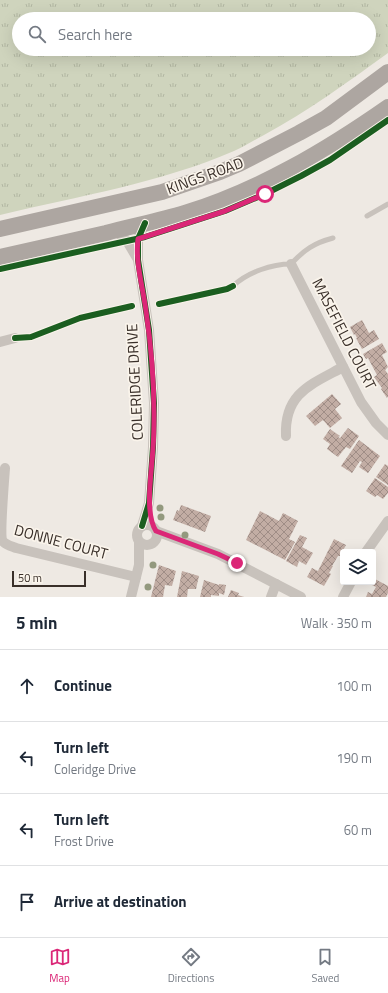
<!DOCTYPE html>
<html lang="en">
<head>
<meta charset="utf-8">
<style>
	:root { --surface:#fff; --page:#f2f2f3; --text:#1f2937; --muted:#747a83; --line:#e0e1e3; --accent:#db2777 }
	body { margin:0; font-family:"Titillium Web",sans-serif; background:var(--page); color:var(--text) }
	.controls { position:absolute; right:12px; bottom:12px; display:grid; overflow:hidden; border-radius:4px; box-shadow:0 4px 16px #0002 }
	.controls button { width:36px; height:36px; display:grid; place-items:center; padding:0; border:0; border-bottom:1px solid var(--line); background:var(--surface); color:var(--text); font:20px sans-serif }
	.scale { position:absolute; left:12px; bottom:10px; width:74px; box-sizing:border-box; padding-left:4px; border:2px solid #392f29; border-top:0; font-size:11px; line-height:14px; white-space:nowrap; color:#392f29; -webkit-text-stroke:3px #faf4eb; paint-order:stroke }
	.stop { position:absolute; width:12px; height:12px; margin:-9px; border:3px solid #db2777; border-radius:50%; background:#fff }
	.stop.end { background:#db2777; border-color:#fff; box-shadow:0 1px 4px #0008 }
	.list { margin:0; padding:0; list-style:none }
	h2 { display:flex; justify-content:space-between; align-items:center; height:52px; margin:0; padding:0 16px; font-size:17px }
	h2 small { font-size:13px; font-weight:400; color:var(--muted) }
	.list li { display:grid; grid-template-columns:26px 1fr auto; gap:12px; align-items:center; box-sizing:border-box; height:72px; padding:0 16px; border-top:1px solid var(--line) }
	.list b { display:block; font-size:15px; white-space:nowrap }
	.list p { margin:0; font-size:13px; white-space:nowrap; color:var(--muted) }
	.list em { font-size:13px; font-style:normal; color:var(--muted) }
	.icon { flex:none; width:22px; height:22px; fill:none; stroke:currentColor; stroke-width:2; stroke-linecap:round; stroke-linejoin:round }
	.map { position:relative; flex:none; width:388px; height:597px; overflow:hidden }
	.search { position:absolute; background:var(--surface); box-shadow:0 4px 16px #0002; left:12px; right:12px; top:12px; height:44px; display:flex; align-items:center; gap:10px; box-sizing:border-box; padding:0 14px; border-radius:22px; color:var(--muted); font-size:15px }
	.sheet { height:340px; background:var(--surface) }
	nav { display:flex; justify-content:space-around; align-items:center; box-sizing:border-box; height:56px; border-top:1px solid var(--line); background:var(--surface); font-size:11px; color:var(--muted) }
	nav a { display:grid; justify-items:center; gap:2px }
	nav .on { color:var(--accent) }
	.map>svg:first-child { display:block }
	.grass { fill:url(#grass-tufts); fill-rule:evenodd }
	.building { fill:url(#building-cross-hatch) }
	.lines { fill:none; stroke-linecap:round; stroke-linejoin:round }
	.lane { stroke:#c8c2bc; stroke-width:5 }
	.street { stroke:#c8c2bc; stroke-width:10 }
	.primary { stroke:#ada6a1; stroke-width:16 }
	.cycleway-casing { stroke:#faf4eb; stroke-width:8 }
	.cycleway { stroke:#1b5e20; stroke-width:6 }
	.tree { fill:#93997e }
	.route { stroke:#db2777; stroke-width:5 }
	.labels { text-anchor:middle; stroke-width:3.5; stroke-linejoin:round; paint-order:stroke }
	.street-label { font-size:15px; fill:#392f29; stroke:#faf4eb }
</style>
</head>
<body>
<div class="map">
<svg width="388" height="597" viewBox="0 0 388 597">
	<defs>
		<pattern id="grass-tufts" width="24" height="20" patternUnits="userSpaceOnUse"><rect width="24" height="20" fill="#cfd4bd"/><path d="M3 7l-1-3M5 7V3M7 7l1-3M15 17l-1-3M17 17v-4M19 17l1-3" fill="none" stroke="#b2b6a2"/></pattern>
		<pattern id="building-cross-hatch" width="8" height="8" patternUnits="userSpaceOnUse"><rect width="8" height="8" fill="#c2ada4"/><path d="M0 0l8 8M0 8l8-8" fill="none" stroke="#9f8d86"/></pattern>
	</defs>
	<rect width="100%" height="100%" fill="#eee9e3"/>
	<!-- grass -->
	<path class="grass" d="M0 0H388V53C348 82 308 111 264 135 254 140 245 146 234 151 160 183 79 196 0 215ZM19 19H369V49H19Z"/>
	<!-- building -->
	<g class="building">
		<path d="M362 320 369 333 374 330 379 339 362 349 356 338H357L355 334 354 335 350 327Z"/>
		<path d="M382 343 387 352 382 355 388 367 385 370 388 374V396L387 398 381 389 382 388 374 377 377 375 368 358 366 359 363 354Z"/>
		<path d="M332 394 341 404 335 409 342 418 330 428 323 420 315 426 306 416Z"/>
		<path d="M348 428 359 436 350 449 346 447 338 457 327 449 330 444 323 439 330 429 340 436 338 437 340 438Z"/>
		<path d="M359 440 380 456 368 473 359 467 362 462 360 461 352 473 341 466Z"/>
		<path d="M385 464 388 466V485L376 477Z"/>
		<path d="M375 478 388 487V493L383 499 377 495 375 497 366 491Z"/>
		<path d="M181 505 211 516 205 532 173 520 177 510 179 511Z"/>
		<path d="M260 511 279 521 283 513 298 521 289 539 295 542 285 560 246 540Z"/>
		<path d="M300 535 307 538 302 547 313 553 306 565 299 561 297 567 286 561Z"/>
		<path d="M334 539 346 545 340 556H338L332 566H333L329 573 331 574 324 586 307 577 312 568 318 571Z"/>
		<path d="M159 565 176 571 172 586 165 585 163 597H151Z"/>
		<path d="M182 571 199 576 196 589H188L187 597H177Z"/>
		<path d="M375 579 388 586V593L386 597H366L368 592 372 594 376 587 372 585Z"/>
		<path d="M204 580 219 585V584L226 585 224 595 219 593V596L211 595V597H200Z"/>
		<path d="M231 590 239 593 238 595 244 597H228Z"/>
	</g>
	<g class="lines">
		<!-- lane -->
		<g class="lane">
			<path d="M367 216 388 204"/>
			<path d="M233 286C248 272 272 264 291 264 304 250 314 243 333 238"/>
		</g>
		<!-- street -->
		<g class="street">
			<path d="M115 230 127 241 137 258"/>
			<path d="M291 264 361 402 376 423 388 435"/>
			<path d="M0 342 15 338"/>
			<path d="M286 436C284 393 312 384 343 367"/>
			<path d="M5 468C4 481 0 532 2 540 5 545 11 546 16 548L136 577"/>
			<circle cx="147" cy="535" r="10"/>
			<path d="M142 526 149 503 153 447 154 403 149 330 138 260V239L145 223"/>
			<path d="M156 531 218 554 301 597"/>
			<path d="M366 552 388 521"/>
			<path d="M131 597 139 565V542"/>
			<path d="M271 597 276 584"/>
			<path d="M343 597 351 582"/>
		</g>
		<!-- primary -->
		<g class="primary">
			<path d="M0 229 162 192 220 172 239 164 299 133 326 118 388 72"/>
			<path d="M0 257C35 249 71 241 106 233 132 226 159 221 185 213 259 190 325 151 388 107"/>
		</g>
		<!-- cycleway casing -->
		<g class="cycleway-casing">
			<g id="cycleway">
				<path d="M0 269 145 237 225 211 265 194 301 176 330 160 388 120"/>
				<path d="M159 304 227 289 233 286"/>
				<path d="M15 338 31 337 80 318 132 306"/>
				<path d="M142 526 149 503 153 447 154 403 149 330 138 260V239L145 223"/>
			</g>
		</g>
		<!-- cycleway -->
		<use href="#cycleway" class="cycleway"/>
	</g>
	<!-- trees -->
	<g class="tree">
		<circle cx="160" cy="508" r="3.5"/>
		<circle cx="161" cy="517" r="3.5"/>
		<circle cx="185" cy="535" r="3.5"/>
		<circle cx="153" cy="565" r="3.5"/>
		<circle cx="148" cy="587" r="3.5"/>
	</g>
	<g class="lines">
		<!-- route -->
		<path class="route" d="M237 563 218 554 156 531C144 513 152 470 153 448 154 436 154 425 154 414 154 380 151 345 146 311 143 287 135 263 138 239L225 211 265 194"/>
	</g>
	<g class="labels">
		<!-- street labels -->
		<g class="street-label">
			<text transform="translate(205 176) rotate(-20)" y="5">KINGS ROAD</text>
			<text transform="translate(344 334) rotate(63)" y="5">MASEFIELD COURT</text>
			<text transform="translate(135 382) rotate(-93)" y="5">COLERIDGE DRIVE</text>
			<text transform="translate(61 542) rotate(15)" y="5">DONNE COURT</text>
		</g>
	</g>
</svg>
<div class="controls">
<button><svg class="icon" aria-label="layers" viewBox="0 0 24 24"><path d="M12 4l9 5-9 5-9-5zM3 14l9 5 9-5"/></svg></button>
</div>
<div class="scale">50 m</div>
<div class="stop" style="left:265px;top:194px"></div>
<div class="stop end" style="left:237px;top:563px"></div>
<div class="search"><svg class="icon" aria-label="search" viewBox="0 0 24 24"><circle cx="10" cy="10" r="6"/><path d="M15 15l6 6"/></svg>Search here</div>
</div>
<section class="sheet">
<h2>5 min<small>Walk · 350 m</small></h2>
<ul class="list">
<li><svg class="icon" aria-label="ahead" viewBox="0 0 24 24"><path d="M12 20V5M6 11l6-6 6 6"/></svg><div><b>Continue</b></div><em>100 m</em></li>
<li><svg class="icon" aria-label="left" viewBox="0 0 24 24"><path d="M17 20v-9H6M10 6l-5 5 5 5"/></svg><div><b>Turn left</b><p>Coleridge Drive</p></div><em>190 m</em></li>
<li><svg class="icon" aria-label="left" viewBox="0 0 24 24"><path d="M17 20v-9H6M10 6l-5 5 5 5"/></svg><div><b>Turn left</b><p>Frost Drive</p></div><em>60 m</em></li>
<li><svg class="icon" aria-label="arrive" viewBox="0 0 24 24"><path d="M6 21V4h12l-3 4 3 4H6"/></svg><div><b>Arrive at destination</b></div></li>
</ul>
</section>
<nav>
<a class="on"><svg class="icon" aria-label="map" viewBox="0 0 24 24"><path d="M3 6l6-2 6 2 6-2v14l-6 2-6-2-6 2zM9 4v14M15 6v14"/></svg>Map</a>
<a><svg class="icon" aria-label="directions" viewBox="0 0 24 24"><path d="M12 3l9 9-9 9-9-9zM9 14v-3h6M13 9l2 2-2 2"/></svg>Directions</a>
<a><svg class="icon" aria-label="saved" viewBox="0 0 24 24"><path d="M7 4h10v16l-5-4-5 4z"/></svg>Saved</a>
</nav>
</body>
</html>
